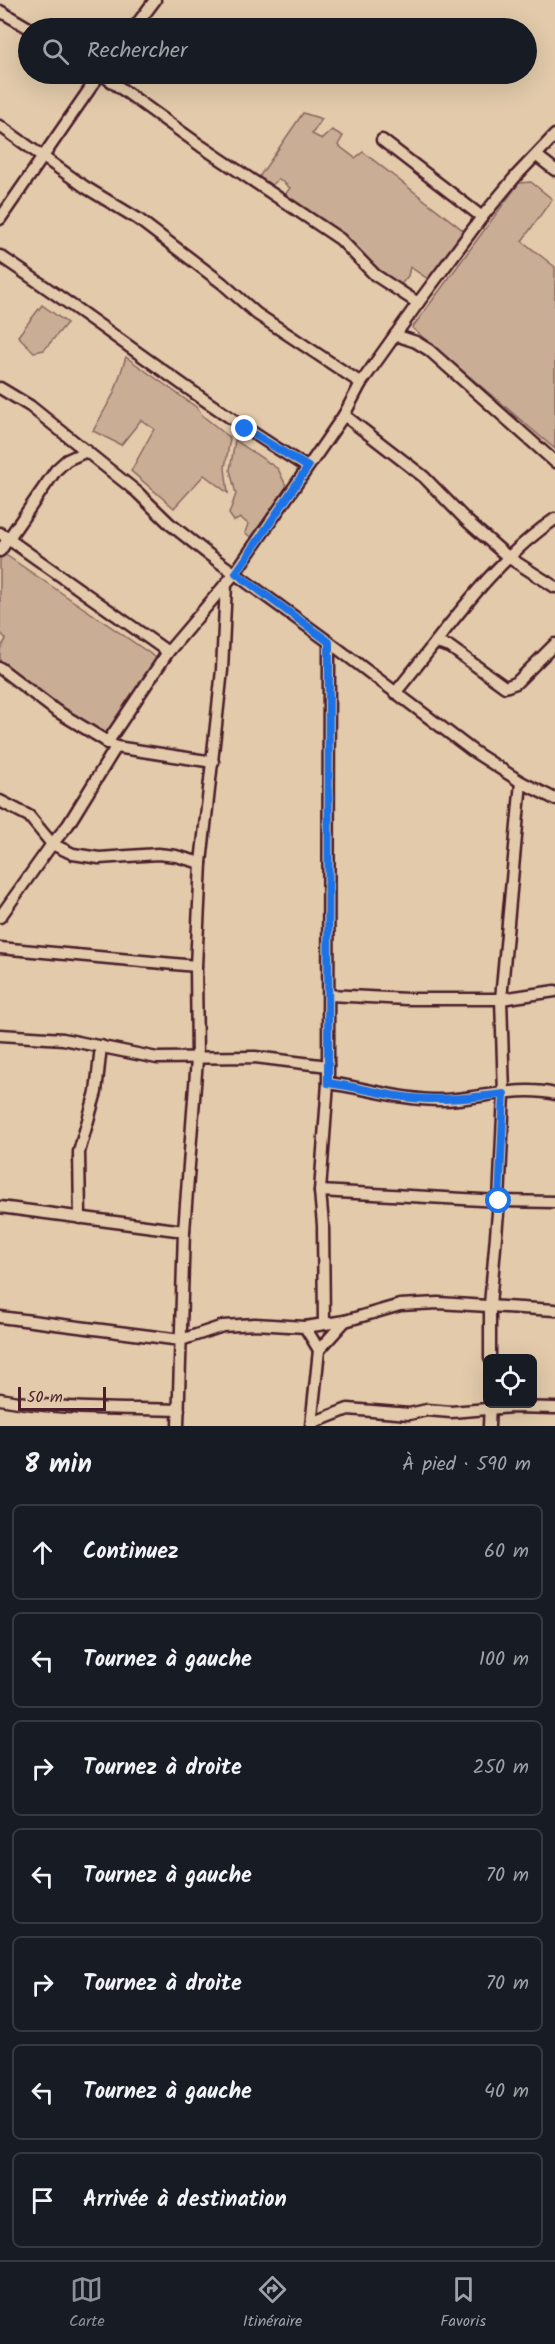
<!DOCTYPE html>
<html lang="fr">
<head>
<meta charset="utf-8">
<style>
	:root { --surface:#171b24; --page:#20242c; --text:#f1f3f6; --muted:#9ea1a6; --line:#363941; --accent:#8c9099 }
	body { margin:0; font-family:Kalam,sans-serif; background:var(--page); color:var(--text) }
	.controls { position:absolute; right:18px; bottom:18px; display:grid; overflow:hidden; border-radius:9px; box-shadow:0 6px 24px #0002 }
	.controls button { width:54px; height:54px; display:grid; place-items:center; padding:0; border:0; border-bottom:2px solid var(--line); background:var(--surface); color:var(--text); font:30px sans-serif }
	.scale { position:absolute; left:18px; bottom:15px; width:88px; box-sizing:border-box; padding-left:6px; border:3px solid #4a1f2b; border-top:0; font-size:16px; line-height:21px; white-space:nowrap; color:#4a1f2b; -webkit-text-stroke:4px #e2caaa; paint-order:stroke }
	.stop { position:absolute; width:18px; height:18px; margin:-14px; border:4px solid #1a73e8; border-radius:50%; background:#fff }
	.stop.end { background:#1a73e8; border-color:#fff; box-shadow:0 2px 6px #0008 }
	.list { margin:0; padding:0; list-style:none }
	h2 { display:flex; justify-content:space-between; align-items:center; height:78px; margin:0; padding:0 24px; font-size:26px }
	h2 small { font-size:20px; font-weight:400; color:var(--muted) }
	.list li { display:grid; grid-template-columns:39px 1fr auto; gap:18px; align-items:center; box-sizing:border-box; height:96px; margin:0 12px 12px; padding:0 12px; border:2px solid var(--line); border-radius:9px }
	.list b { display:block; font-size:22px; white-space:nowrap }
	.list em { font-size:20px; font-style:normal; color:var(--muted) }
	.icon { flex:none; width:33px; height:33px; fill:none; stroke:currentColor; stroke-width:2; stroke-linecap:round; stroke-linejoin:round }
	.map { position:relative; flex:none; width:555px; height:1426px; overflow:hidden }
	.search { position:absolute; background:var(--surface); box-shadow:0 6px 24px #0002; left:18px; right:18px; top:18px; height:66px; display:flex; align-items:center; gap:15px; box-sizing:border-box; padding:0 21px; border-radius:33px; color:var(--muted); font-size:22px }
	.sheet { height:834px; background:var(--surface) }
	nav { display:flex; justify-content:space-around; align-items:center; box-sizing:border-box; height:84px; border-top:2px solid var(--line); background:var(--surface); font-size:16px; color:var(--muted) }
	nav a { display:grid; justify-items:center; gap:3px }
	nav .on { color:var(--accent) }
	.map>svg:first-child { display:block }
	.green { fill:#c9ae95; stroke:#8a6660; stroke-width:1.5 }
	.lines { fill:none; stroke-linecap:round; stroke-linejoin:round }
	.street-casing { stroke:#4a1f2b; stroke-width:15 }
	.street { stroke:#e2caaa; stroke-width:10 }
	.route { stroke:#1a73e8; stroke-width:8 }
</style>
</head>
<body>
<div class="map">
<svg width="555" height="1426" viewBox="0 0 555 1426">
	<rect width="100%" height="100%" fill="#e2caaa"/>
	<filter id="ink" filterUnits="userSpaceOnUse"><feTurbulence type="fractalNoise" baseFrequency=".0167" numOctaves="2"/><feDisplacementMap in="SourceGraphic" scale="12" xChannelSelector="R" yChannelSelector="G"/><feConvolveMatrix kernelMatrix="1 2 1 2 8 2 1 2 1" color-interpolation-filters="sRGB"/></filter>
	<g filter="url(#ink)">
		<!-- green -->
		<g class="green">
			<path d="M303 113 322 119 312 134 322 139 332 130 343 136 338 145 355 158 363 152 464 231 428 279 410 267 408 276 398 288 284 196 290 188 279 179 271 186 259 177Z"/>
			<path d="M531 182 552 199 522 241 555 267V449L412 328 519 183Z"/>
			<path d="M42 305 67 323 44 350 34 352 18 336Z"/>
			<path d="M126 357 196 407 203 416 230 438 225 468 228 493 204 475 174 508 131 471 154 429 141 420 121 445 93 431 114 393Z"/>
			<path d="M235 440 278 469 287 488 251 537 245 533 248 524 241 518 234 521 229 514 236 494 230 470Z"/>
			<path d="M0 551 158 659 107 740 0 665V649L6 639 0 632Z"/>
		</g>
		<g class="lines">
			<!-- street casing -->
			<g class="street-casing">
				<g id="street">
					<path d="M0 11 29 28"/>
					<path d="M134 28 155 0"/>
					<path d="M101 74 201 146 340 239 375 275 418 303"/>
					<path d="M0 126 85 187 138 219 222 283 257 314 361 383"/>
					<path d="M382 140 482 217"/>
					<path d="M537 156 555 170"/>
					<path d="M0 219 100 74"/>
					<path d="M0 256C104 325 201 403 307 467"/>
					<path d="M395 335 416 342 429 350 555 462"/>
					<path d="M0 388 30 406 137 492 170 524 208 554 329 642 473 751 521 782 555 799"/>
					<path d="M344 415 424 477 467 521 508 557 555 587"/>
					<path d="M0 533 168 652"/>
					<path d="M0 551 56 470 67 460 87 451"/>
					<path d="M436 643 450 647 505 687 516 683 555 644"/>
					<path d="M0 668 55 710 116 747 213 762"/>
					<path d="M395 693C445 633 490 563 555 519"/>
					<path d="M107 743 168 652 235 573 344 415 361 383 418 303 482 217 516 176 555 135"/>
					<path d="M0 801 29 816 52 844 73 854 99 858 158 854 176 856 201 863"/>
					<path d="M0 917 52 844 68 825 116 747"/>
					<path d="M0 948 196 966"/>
					<path d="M329 995 407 999H501L555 991"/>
					<path d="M0 1035 63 1039 157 1058 255 1057 328 1066"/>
					<path d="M328 1083C367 1088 404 1101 444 1100 481 1099 518 1085 555 1094"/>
					<path d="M320 1191 499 1201 555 1202"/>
					<path d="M0 1207 184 1231"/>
					<path d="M80 1218 79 1152 96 1092 101 1046"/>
					<path d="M0 1317 181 1340 223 1326 255 1324 305 1327 345 1321"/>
					<path d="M324 1324 323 1225 320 1191 328 1083 329 642"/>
					<path d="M305 1327 319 1350"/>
					<path d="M490 1358V1305L499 1201 504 1094 501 999 521 782"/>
					<path d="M0 1399C59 1410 119 1408 179 1410"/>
					<path d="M312 1423 348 1409 409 1414 427 1410 451 1412 512 1407 555 1408"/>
					<path d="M178 1426 184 1231 197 1059 196 966 201 863 222 670 226 584"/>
					<path d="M311 1426 319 1350 345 1321 400 1305 438 1303 555 1310"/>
					<path d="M489 1426 490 1404"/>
				</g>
			</g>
			<!-- street -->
			<use href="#street" class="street"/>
		</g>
	</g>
	<g class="lines" filter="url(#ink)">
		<!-- route -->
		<path class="route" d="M245 429 308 467 236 573 329 642 328 1083C352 1086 374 1092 397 1096 433 1102 469 1098 504 1094L499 1201"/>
	</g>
</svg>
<div class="controls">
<button><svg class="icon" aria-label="locate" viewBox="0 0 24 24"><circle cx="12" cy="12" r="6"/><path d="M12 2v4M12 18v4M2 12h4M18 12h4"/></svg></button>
</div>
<div class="scale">50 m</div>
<div class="stop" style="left:499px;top:1201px"></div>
<div class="stop end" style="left:245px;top:429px"></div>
<div class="search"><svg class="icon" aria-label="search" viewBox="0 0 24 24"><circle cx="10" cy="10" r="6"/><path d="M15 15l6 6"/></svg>Rechercher</div>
</div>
<section class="sheet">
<h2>8 min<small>À pied · 590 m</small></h2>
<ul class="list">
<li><svg class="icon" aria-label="ahead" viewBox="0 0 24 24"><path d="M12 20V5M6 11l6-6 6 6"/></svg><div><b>Continuez</b></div><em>60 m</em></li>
<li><svg class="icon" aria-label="left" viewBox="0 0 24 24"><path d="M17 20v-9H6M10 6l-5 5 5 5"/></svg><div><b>Tournez à gauche</b></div><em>100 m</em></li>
<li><svg class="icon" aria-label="right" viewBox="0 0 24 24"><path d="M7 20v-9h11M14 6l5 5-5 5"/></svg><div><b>Tournez à droite</b></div><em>250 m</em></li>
<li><svg class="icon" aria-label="left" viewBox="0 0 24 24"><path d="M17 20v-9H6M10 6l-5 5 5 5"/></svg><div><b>Tournez à gauche</b></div><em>70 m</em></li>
<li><svg class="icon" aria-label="right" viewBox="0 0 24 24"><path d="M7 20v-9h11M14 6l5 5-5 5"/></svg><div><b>Tournez à droite</b></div><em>70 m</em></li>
<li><svg class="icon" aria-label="left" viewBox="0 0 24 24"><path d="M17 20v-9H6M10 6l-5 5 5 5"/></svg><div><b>Tournez à gauche</b></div><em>40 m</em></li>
<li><svg class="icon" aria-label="arrive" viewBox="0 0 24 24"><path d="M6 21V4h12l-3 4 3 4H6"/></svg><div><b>Arrivée à destination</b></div></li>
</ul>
</section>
<nav>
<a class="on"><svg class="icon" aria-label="map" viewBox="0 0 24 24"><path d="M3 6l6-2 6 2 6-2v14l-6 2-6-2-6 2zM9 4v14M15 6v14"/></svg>Carte</a>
<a><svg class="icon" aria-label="directions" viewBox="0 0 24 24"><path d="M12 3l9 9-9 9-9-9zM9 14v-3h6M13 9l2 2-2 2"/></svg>Itinéraire</a>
<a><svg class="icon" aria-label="saved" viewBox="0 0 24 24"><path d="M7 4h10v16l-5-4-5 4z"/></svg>Favoris</a>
</nav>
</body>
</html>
